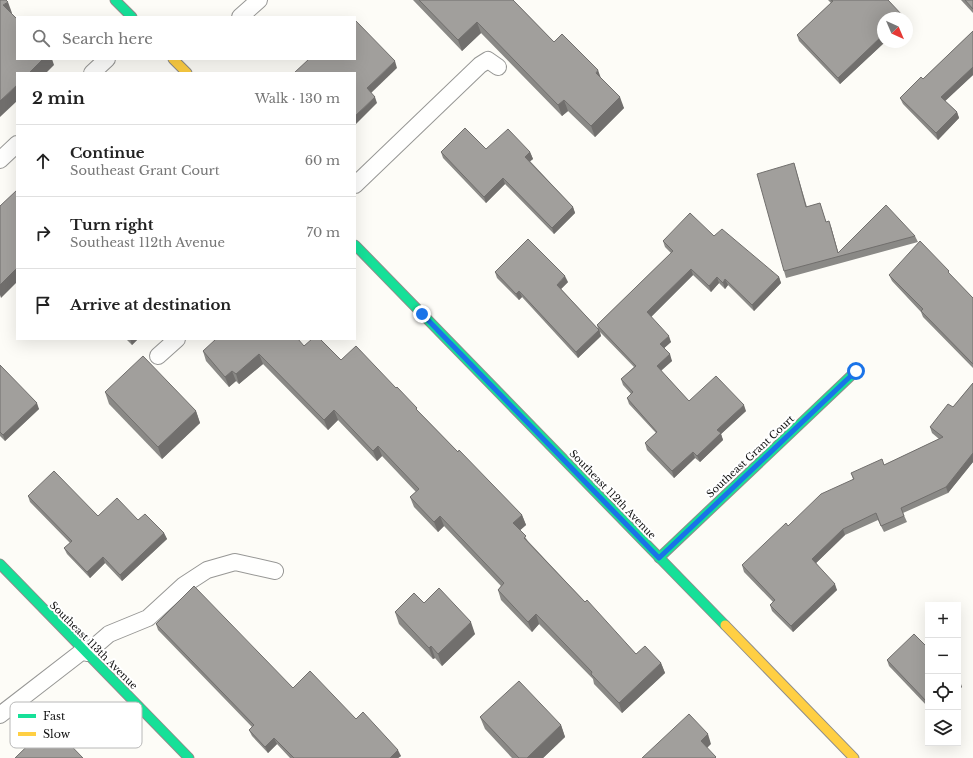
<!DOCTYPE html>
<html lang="en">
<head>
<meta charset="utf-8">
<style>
	:root { --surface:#fff; --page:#f2f2f2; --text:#222; --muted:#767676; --line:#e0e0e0 }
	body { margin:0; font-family:"Libre Baskerville",serif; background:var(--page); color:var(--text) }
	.controls { position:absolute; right:12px; bottom:12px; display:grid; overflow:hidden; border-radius:0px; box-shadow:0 4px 16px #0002 }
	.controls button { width:36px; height:36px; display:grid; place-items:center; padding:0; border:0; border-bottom:1px solid var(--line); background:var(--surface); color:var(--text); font:20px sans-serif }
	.compass { position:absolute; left:877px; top:12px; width:36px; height:36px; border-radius:50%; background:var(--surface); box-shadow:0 4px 16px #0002; rotate:136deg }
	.stop { position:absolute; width:12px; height:12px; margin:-9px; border:3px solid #1a73e8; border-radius:50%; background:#fff }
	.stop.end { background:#1a73e8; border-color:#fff; box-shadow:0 1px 4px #0008 }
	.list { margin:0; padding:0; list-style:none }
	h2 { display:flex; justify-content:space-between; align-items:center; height:52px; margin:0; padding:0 16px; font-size:17px }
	h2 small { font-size:13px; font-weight:400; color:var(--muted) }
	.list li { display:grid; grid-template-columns:26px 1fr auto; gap:12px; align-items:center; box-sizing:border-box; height:72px; padding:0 16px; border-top:1px solid var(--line) }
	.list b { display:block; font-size:15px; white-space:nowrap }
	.list p { margin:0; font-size:13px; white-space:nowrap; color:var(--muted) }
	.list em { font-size:13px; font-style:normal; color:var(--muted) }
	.icon { flex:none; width:22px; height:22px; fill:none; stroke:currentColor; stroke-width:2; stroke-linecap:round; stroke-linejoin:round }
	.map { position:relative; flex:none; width:973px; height:758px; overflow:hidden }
	.search { position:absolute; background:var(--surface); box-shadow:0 4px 16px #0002; left:16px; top:16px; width:340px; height:44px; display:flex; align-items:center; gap:10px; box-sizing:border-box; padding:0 14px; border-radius:0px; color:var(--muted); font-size:15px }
	.panel { position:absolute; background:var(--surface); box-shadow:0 4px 16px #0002; left:16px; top:72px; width:340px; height:268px; border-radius:0px }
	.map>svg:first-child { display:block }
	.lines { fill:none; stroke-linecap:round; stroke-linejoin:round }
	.lane-casing { stroke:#979795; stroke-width:18 }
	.fast-casing { stroke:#8e8d8b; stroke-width:11 }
	.slow-casing { stroke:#8e8d8b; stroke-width:11 }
	.lane { stroke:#fffffe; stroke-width:16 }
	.fast { stroke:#16e098; stroke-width:9 }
	.slow { stroke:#ffcf43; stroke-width:9 }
	.wall { fill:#8a8986 }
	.shaded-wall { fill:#716f6d }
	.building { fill:#a19f9c; stroke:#716f6d }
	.route { stroke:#1a73e8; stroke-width:5 }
	.labels { text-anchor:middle; stroke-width:4; stroke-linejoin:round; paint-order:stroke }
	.street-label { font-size:10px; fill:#111; stroke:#fff }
	.key { fill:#fff; stroke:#b8b8b8; stroke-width:1 }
	.key-label { font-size:11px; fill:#111 }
</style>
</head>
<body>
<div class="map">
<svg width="973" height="758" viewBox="0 0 973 758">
	<rect width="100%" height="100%" fill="#fdfcf7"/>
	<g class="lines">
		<!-- lane casing -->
		<g class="lane-casing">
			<g id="lane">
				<path d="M240 17 259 0"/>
				<path d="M92 73 107 59"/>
				<path d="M0 160 17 144"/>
				<path d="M355 185 480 65 488 60 498 67"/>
				<path d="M158 356 177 339"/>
				<path d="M87 653 109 634 148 618 184 585 207 570 235 562 275 571"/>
				<path d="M0 715 84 650"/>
			</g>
		</g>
		<!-- fast casing -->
		<g class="fast-casing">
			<g id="fast">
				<path d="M115 0 132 17"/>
				<path d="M355 245 725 625"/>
				<path d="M659 558 856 371"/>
				<path d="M0 564 189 758"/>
			</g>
		</g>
		<!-- slow casing -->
		<g class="slow-casing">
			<g id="slow">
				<path d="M173 59 187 73"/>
				<path d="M725 625 854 758"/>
			</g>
		</g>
		<!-- lane -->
		<use href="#lane" class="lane"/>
		<!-- fast -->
		<use href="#fast" class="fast"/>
		<!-- slow -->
		<use href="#slow" class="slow"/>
	</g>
	<!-- wall -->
	<g class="wall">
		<path d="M413 0H513L554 42 601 78 624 108 595 137 568 111 562 116 481 33 462 51Z"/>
		<path d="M828 0H888L883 42H885L840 84 799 41 797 35 831 3Z"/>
		<path d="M961 0H973V13Z"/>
		<path d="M973 31V75L945 101 957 112 959 118 938 140 903 104 900 98 923 79Z"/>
		<path d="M486 149 530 152 533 159 530 161 573 207 575 213 554 234 505 184 486 203 443 158 441 152Z"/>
		<path d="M794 163 807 207 820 203 826 222 831 227 838 252 915 236 918 242 786 278 784 271Z"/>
		<path d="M714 236 779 277 781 283 754 311 728 285 725 289 719 283 711 292 693 275 651 317 671 342 664 348 672 361 661 371 689 401 746 411 721 434 723 440 700 462 695 458 674 478 647 450 645 443 656 433 629 404 627 398 631 394 623 385 621 379 634 367 600 332 601 336 578 358 522 297 519 300 497 278 495 272 568 282 561 289 598 329 597 325 671 253 665 247 663 241Z"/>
		<path d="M889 275H950L973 298V368L923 317 921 312 892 281Z"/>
		<path d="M126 339H138L132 345Z"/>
		<path d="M304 346 341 360 419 412 458 452 522 515 526 525 520 530 528 541 585 602 636 654 661 663 665 673 622 713 594 684 593 679 539 624 532 632 501 600 498 590 501 586 444 526 438 532 414 507 410 497 416 492 382 456 377 461 338 420 328 430 263 364 239 384 236 381 229 387 206 361 203 351Z"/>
		<path d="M0 365 39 409 5 441 0 436Z"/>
		<path d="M973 383V462L948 493 903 513 907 522 884 532 878 520 845 535 816 563 837 590 793 632 772 611 770 605 773 602 744 572 742 565 788 526 853 479 851 473 884 465 939 439 932 433 930 427 953 407Z"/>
		<path d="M105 392 196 411 200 423 162 459 109 404Z"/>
		<path d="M28 496 98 516 138 520 164 533 167 539 122 581 105 563 90 578 67 554 64 548 70 543 30 502Z"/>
		<path d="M424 603 475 634 442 666 435 658 433 659 399 624 395 612Z"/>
		<path d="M156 624 293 688 356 719 401 756 398 758H290L277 744 268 753 252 736 249 730 252 727 158 630Z"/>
		<path d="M928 648V707L889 666 887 660Z"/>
		<path d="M480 717 561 725 565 737 543 758H512L485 729Z"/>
	</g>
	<!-- shaded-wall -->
	<g class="shaded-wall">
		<path d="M8 2 12 13 8 17 3 5Z"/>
		<path d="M477 22 481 33 462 51 458 40Z"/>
		<path d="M883 35V42H885L840 84 838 78Z"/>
		<path d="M43 59H52L54 65 46 73H29Z"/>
		<path d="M395 61 397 68 369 95 367 88Z"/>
		<path d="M973 67V75L943 103 941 97Z"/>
		<path d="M598 70 602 81 596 73Z"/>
		<path d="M17 85V101L0 117V101Z"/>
		<path d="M375 97 377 103 355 125V116Z"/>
		<path d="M620 97 624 108 595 137 591 126Z"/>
		<path d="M564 100 568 111 562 116 558 105Z"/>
		<path d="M957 112 959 118 938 140 936 133Z"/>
		<path d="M530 152 533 159 528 163 525 157Z"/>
		<path d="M503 178 505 184 486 203 484 197Z"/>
		<path d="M573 207 575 213 554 234 552 228Z"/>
		<path d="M829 221 831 227 840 259 838 253Z"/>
		<path d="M17 268V282L1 298 0 295V285Z"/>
		<path d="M691 269 693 275 649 319 647 312Z"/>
		<path d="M565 276 568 282 559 291 557 285Z"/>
		<path d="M717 277 719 283 711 292 709 286Z"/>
		<path d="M779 277 781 283 754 311 752 305Z"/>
		<path d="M725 279 728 285 725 289 723 283Z"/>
		<path d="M519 291 522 297 519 300 516 294Z"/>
		<path d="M599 330 601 336 578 358 576 352Z"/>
		<path d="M669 336 671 342 662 350 660 344Z"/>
		<path d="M130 339H138L132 345Z"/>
		<path d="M259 354 263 364 239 384 236 374Z"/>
		<path d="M670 354 672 361 659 372 657 366Z"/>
		<path d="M232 371 236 381 229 387 225 377Z"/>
		<path d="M37 403 39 409 5 441 3 435Z"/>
		<path d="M744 405 746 411 721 434 723 440 700 462 697 456 717 430Z"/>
		<path d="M334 410 338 420 328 430 324 420Z"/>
		<path d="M196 411 200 423 162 459 158 447Z"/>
		<path d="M378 446 382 456 377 461 373 451Z"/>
		<path d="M693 452 695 458 674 478 672 471Z"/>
		<path d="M973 453V462L948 493 946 487Z"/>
		<path d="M522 515 526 525 517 533 513 523Z"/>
		<path d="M440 516 444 526 438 532 434 522Z"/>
		<path d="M843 529 845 535 814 565 812 559Z"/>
		<path d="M164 533 167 539 122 581 120 575Z"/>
		<path d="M103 557 105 563 90 578 87 572Z"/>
		<path d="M835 584 837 590 793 632 791 626Z"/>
		<path d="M536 614 539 624 532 632 528 622Z"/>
		<path d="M471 622 475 634 442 666 438 654Z"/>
		<path d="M431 646 435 658 433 659 429 648Z"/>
		<path d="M661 663 665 673 622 713 619 703Z"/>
		<path d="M960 681 962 687 958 691V683Z"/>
		<path d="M561 725 565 737 543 758H527Z"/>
		<path d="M708 734 711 744 704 751 701 741Z"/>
		<path d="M274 738 277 744 268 753 265 747Z"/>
		<path d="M398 750 401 756 398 758H390Z"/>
	</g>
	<!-- building -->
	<g class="building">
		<path d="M0 0H6L8 2 3 5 17 19V59H43L29 73H17V85L0 101Z"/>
		<path d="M419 0H513L554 42 562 34 598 70 596 73 620 97 591 126 564 100 558 105 477 22 458 40Z"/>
		<path d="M831 0H888L903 16 901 18H883V35L838 78 797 35 833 1Z"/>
		<path d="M965 0H973V9Z"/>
		<path d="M355 20 395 61 367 88 375 97 355 116V73H294L309 59H355Z"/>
		<path d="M973 31V67L941 97 957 112 936 133 900 98 921 77 923 79Z"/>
		<path d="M465 128 486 149 508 129 530 152 525 157 573 207 552 228 503 178 484 197 441 152Z"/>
		<path d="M794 163 806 207 820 203 826 222 829 221 838 253 886 205 915 236 784 271 757 174Z"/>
		<path d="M17 190V268L0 285V206Z"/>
		<path d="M690 213 714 236 722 229 779 277 752 305 725 279 723 283 717 277 709 286 691 269 647 312 669 336 660 344 670 354 657 366 689 401 716 376 744 405 717 430 721 433 697 456 693 452 672 471 645 443 657 432 627 398 633 392 621 379 636 366 597 325 673 251 663 241Z"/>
		<path d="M528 239 565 276 557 285 599 330 576 352 519 291 516 294 495 272Z"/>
		<path d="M920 241 949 271 948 272 973 298V364L921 311 923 309 889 275Z"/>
		<path d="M216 339H298L304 346 312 339H320L341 360 356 346 396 388 397 387 417 408 416 409 458 452 459 450 522 515 513 523 526 536 524 538 585 602 587 600 636 654 645 646 661 663 619 703 591 674 592 672 536 614 528 622 498 590 504 583 440 516 434 522 410 497 419 489 378 446 373 451 334 410 324 420 259 354 236 374 232 371 225 377 203 351Z"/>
		<path d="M143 356 196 411 158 447 105 392Z"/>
		<path d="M0 365 37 403 3 435 0 432Z"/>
		<path d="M973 383V453L946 487 901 508 904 516 881 526 876 513 843 529 812 559 835 584 791 626 770 605 775 600 742 565 786 523 788 526 821 494 854 479 851 473 882 459 884 465 943 437 930 427 948 404 953 407Z"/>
		<path d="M54 471 98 516 117 498 138 520 145 514 164 533 120 575 103 557 87 572 64 548 72 541 28 496Z"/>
		<path d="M194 586 293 688 310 671 356 719 363 712 398 750 390 758H294L274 738 265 747 249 730 254 725 156 624Z"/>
		<path d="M439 588 471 622 438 654 431 646 429 648 395 612 414 593 424 603Z"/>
		<path d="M914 634 928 648V703L887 660Z"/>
		<path d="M519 681 561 725 527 758H519L480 717Z"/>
		<path d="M689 714 708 734 701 741 716 757 715 758H642Z"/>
		<path d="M50 724 83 758H15Z"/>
	</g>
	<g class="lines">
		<!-- route -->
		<path class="route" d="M422 314 659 558 856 371"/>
	</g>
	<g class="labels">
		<!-- street labels -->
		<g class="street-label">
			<text transform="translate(750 456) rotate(-43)" y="4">Southeast Grant Court</text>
			<text transform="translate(613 494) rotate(46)" y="4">Southeast 112th Avenue</text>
			<text transform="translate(94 645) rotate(45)" y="4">Southeast 113th Avenue</text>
		</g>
	</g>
	<!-- legend -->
	<rect x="10" y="702" width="132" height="46" rx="6" class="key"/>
	<rect x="18" y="714" width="18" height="4" fill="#16e098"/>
	<rect x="18" y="732" width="18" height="4" fill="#ffcf43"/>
	<g class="key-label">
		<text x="43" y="720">Fast</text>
		<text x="43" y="738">Slow</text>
	</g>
</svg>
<div class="controls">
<button>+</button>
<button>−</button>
<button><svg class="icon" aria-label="locate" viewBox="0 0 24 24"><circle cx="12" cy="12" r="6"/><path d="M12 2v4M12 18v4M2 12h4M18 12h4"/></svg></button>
<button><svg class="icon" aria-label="layers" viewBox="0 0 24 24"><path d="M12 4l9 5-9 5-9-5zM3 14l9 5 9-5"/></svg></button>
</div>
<svg class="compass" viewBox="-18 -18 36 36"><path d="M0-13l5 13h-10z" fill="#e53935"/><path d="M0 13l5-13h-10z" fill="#767676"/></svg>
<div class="stop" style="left:856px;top:371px"></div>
<div class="stop end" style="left:422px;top:314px"></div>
<div class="search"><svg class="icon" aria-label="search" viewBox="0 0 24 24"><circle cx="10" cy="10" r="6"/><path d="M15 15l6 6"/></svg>Search here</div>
<section class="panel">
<h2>2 min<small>Walk · 130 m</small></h2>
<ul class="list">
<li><svg class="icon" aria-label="ahead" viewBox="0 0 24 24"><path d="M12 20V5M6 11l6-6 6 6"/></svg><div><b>Continue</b><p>Southeast Grant Court</p></div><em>60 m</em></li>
<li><svg class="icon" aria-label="right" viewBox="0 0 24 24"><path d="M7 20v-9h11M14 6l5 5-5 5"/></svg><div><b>Turn right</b><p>Southeast 112th Avenue</p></div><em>70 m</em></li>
<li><svg class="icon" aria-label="arrive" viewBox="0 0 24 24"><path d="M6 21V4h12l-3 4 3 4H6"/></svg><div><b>Arrive at destination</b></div></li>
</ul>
</section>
</div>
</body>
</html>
